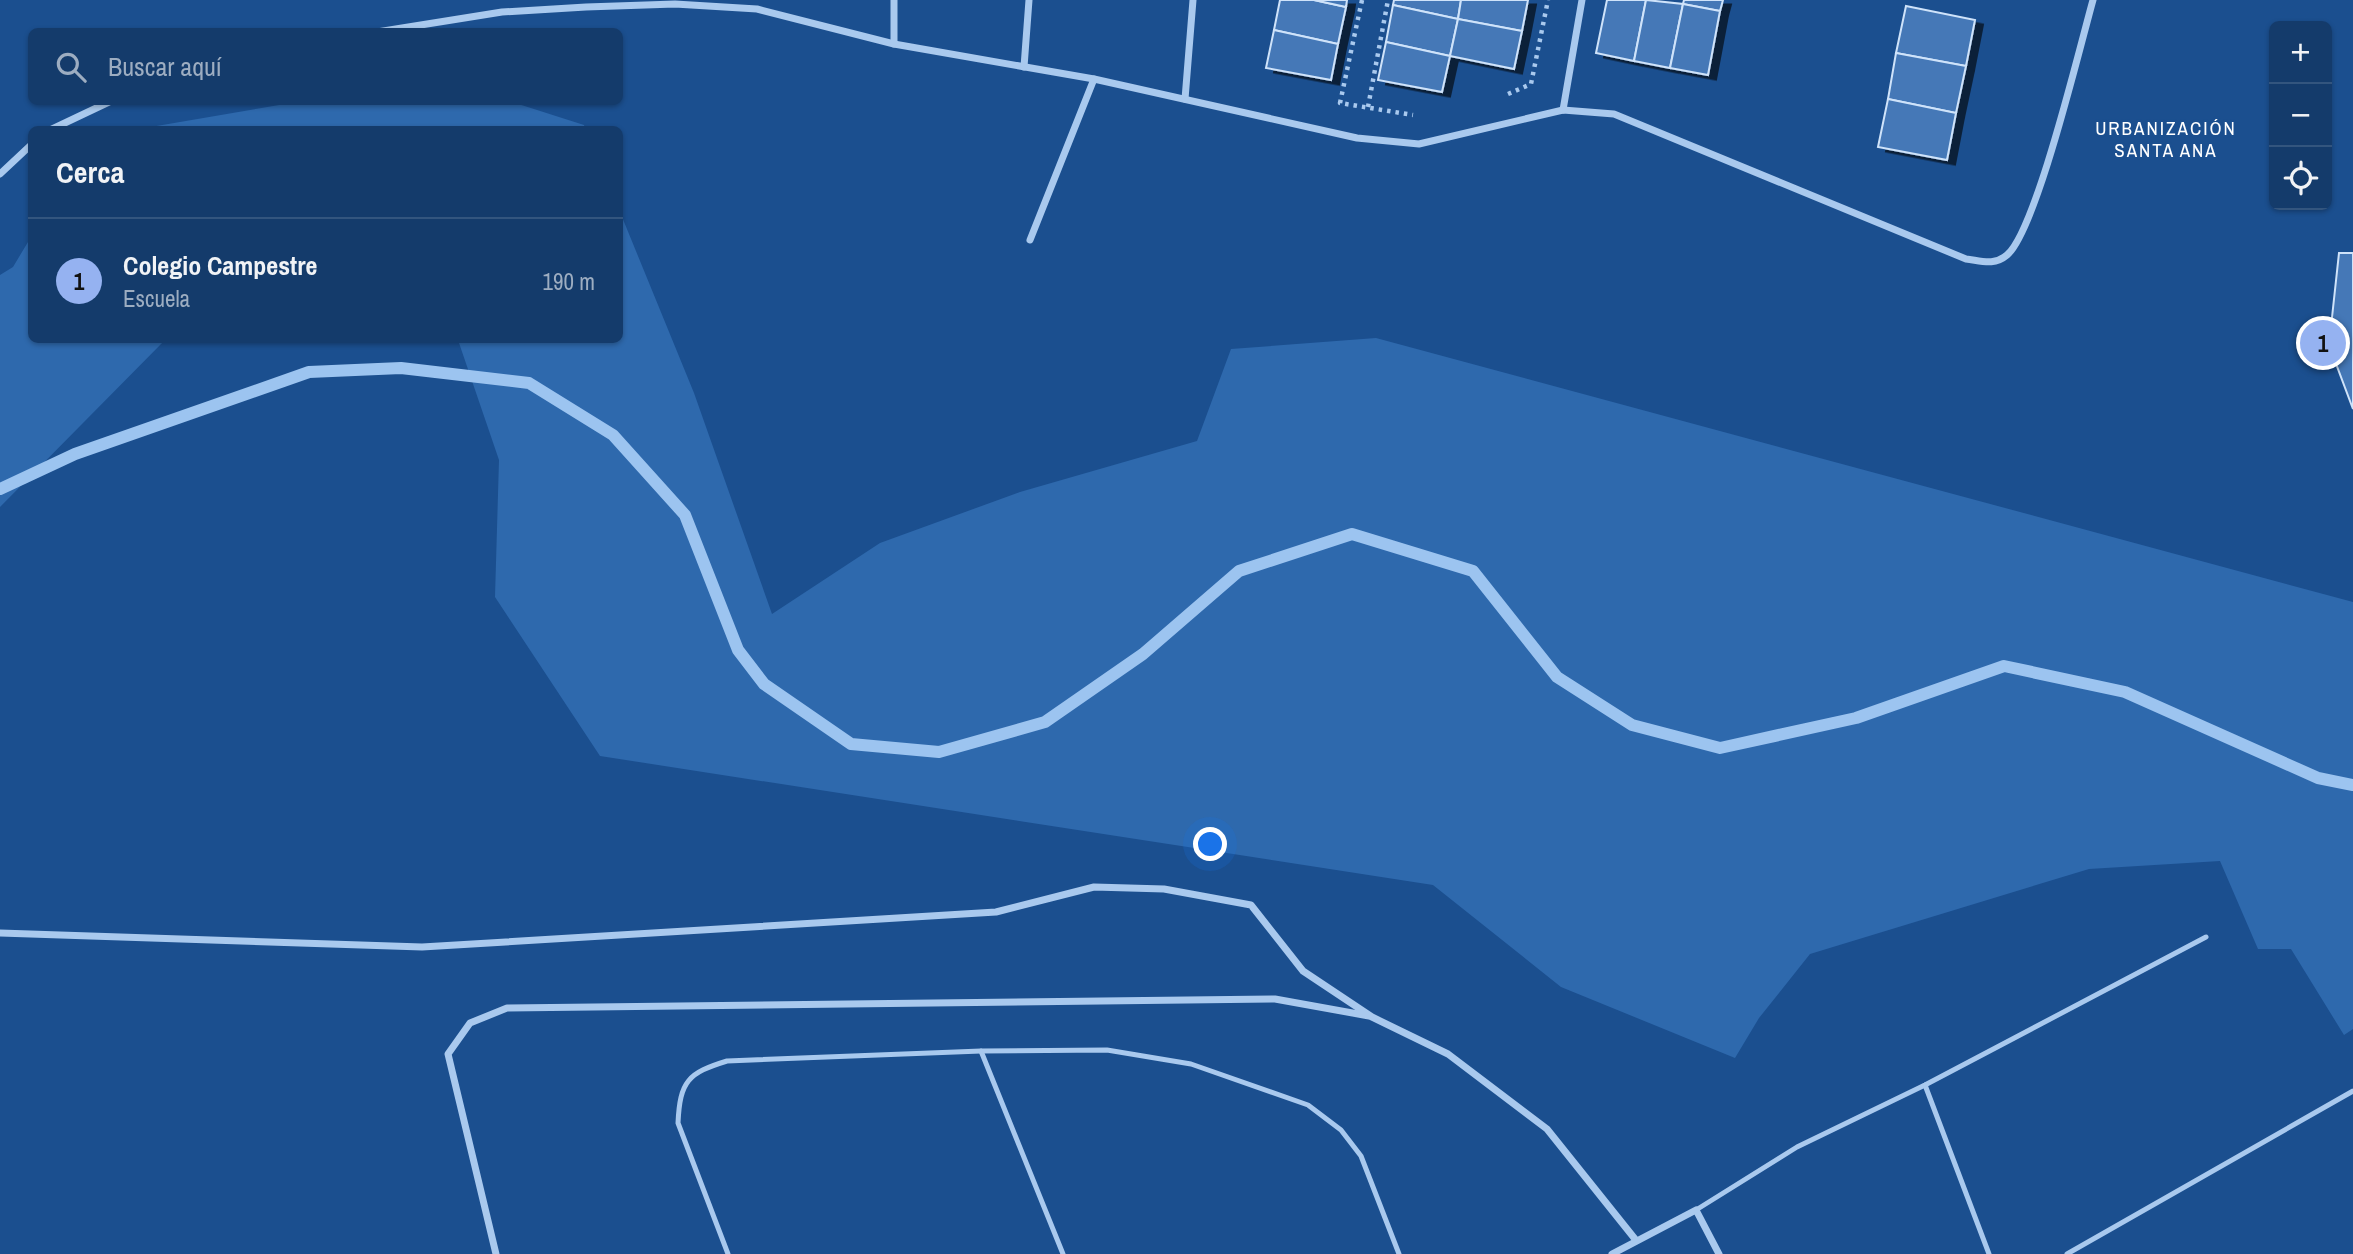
<!DOCTYPE html>
<html lang="es">
<head>
<meta charset="utf-8">
<style>
	:root { --surface:#143b6b; --page:#214673; --text:#f1f3f6; --muted:#9dadc1; --line:#33557e; --accent:#95b2f1 }
	body { margin:0; font-family:"Archivo Narrow",sans-serif; background:var(--page); color:var(--text) }
	.controls { position:absolute; right:21px; top:21px; display:grid; overflow:hidden; border-radius:10px; box-shadow:0 2px 5px #0004 }
	.controls button { width:63px; height:63px; display:grid; place-items:center; padding:0; border:0; border-bottom:2px solid var(--line); background:var(--surface); color:var(--text); font:35px sans-serif }
	.you { position:absolute; left:1211px; top:845px; width:24px; height:24px; margin:-18px; border:5px solid #fff; border-radius:50%; background:#1a73e8; box-shadow:0 0 0 10px #1a73e833 }
	.badge { display:grid; place-items:center; width:46px; height:46px; border-radius:50%; background:var(--accent); color:#111; font-size:23px; font-weight:700 }
	.pin { position:absolute; translate:-50% -50%; border:4px solid #fff; box-shadow:0 2px 7px #0006 }
	.list { margin:0; padding:0; list-style:none }
	h2 { display:flex; justify-content:space-between; align-items:center; height:91px; margin:0; padding:0 28px; font-size:30px }
	h2 small { font-size:23px; font-weight:400; color:var(--muted) }
	.list li { display:grid; grid-template-columns:46px 1fr auto; gap:21px; align-items:center; box-sizing:border-box; height:126px; padding:0 28px; border-top:2px solid var(--line) }
	.list b { display:block; font-size:26px; white-space:nowrap }
	.list p { margin:0; font-size:23px; white-space:nowrap; color:var(--muted) }
	.list em { font-size:23px; font-style:normal; color:var(--muted) }
	.icon { flex:none; width:38px; height:38px; fill:none; stroke:currentColor; stroke-width:2; stroke-linecap:round; stroke-linejoin:round }
	.map { position:relative; flex:none; width:2353px; height:1254px; overflow:hidden }
	.search { position:absolute; background:var(--surface); box-shadow:0 2px 5px #0004; left:28px; top:28px; width:595px; height:77px; display:flex; align-items:center; gap:18px; box-sizing:border-box; padding:0 24px; border-radius:10px; color:var(--muted); font-size:26px }
	.panel { position:absolute; background:var(--surface); box-shadow:0 2px 5px #0004; left:28px; top:126px; width:595px; height:217px; border-radius:10px }
	.map>svg:first-child { display:block }
	.green { fill:#2e69ad }
	.lines { fill:none; stroke-linecap:round; stroke-linejoin:round }
	.stream { stroke:#9cc4f0; stroke-width:12 }
	.building { fill:#4478b7; stroke:#cfe3fa; stroke-width:2; filter:url(#shadow) }
	.path { stroke:#a9c9ee; stroke-width:4.5; stroke-dasharray:3.5 5; stroke-linecap:butt }
	.lane { stroke:#a9c9ee; stroke-width:5 }
	.street { stroke:#a9c9ee; stroke-width:7 }
	.labels { text-anchor:middle; stroke-width:5; stroke-linejoin:round; paint-order:stroke }
	.neighbourhood-label { font-size:19px; letter-spacing:2px; fill:#fff; stroke:#1b4f8f }
</style>
</head>
<body>
<div class="map">
<svg width="2353" height="1254" viewBox="0 0 2353 1254">
	<defs>
		<filter id="shadow"><feDropShadow dx="8" dy="4.5" stdDeviation="0" flood-color="#0009"/></filter>
	</defs>
	<rect width="100%" height="100%" fill="#1b4f8f"/>
	<!-- green -->
	<g class="green">
		<path d="M297 102H512L584 125 585 129H139Z"/>
		<path d="M620 212 694 393 772 614 880 543 1020 492 1197 441 1231 349 1376 338 2353 602V1029L2344 1035 2291 949H2258L2220 861 2089 869 1810 954 1759 1018 1735 1058 1561 987 1433 885 600 756 495 597 499 460 458 340H620Z"/>
		<path d="M31 237 32 340H165L0 507V275L13 267Z"/>
	</g>
	<g class="lines">
		<!-- stream -->
		<path class="stream" d="M0 489 75 454 309 372 401 368 529 383 613 435 685 515 738 650 764 684 851 744 939 752 1045 722 1143 654 1239 571 1352 534 1473 571 1557 677 1632 725 1720 748 1856 718 2004 666 2125 692 2318 778 2353 785"/>
	</g>
	<!-- building -->
	<g class="building">
		<path d="M1280 0H1314L1346 7 1338 44 1274 30Z"/>
		<path d="M1314 0H1347L1346 7Z"/>
		<path d="M1394 0H1461L1458 19 1393 5Z"/>
		<path d="M1461 0H1528L1522 31 1458 19Z"/>
		<path d="M1607 0H1646L1634 61 1596 53Z"/>
		<path d="M1646 0 1683 4 1670 68 1634 61Z"/>
		<path d="M1684 0H1723L1720 11 1683 4Z"/>
		<path d="M1683 4 1720 11 1708 75 1670 68Z"/>
		<path d="M1393 5 1458 19 1450 56 1386 42Z"/>
		<path d="M1906 6 1975 20 1966 66 1896 53Z"/>
		<path d="M1458 19 1522 31 1514 69 1450 56Z"/>
		<path d="M1274 30 1338 44 1331 80 1266 68Z"/>
		<path d="M1386 42 1450 56 1442 92 1378 80Z"/>
		<path d="M1896 53 1966 66 1956 113 1888 99Z"/>
		<path d="M1888 99 1956 113 1947 160 1878 147Z"/>
		<path d="M2339 253H2353V409L2329 345Z"/>
	</g>
	<g class="lines">
		<!-- path -->
		<g class="path">
			<path d="M1362 0 1340 103 1413 115"/>
			<path d="M1508 94 1531 84 1548 0"/>
			<path d="M1368 107 1388 0"/>
		</g>
		<!-- lane -->
		<g class="lane">
			<path d="M981 1051 1063 1254"/>
			<path d="M1925 1085 1989 1254"/>
			<path d="M1696 1210 1797 1147 1925 1085 2206 937"/>
			<path d="M728 1254 678 1123C680 1081 688 1073 727 1061L981 1051 1107 1050 1191 1064 1308 1105 1341 1130 1361 1156 1399 1254"/>
			<path d="M2067 1254 2353 1091"/>
		</g>
		<!-- street -->
		<g class="street">
			<path d="M377 32 502 12 586 7 675 4 757 9 894 44 1094 79 1357 138 1419 144 1563 110 1614 114 1966 259C1982 261 1994 266 2007 255 2036 231 2080 46 2093 0"/>
			<path d="M894 44V0"/>
			<path d="M1024 67 1029 0"/>
			<path d="M1185 99 1193 0"/>
			<path d="M1563 110 1582 0"/>
			<path d="M50 130 109 102"/>
			<path d="M0 174 32 144"/>
			<path d="M1030 240 1094 79"/>
			<path d="M0 933 422 947 996 912 1094 887 1164 889 1251 905 1303 971 1372 1017 1448 1054 1547 1129 1635 1239"/>
			<path d="M496 1254 448 1054 470 1023 507 1008 1275 999 1369 1016"/>
			<path d="M1612 1254 1696 1210 1719 1254"/>
		</g>
	</g>
	<g class="labels">
		<!-- neighbourhood labels -->
		<g class="neighbourhood-label">
			<text x="2166" y="135">URBANIZACIÓN<tspan x="2166" dy="22">SANTA ANA</tspan></text>
		</g>
	</g>
</svg>
<div class="controls">
<button>+</button>
<button>−</button>
<button><svg class="icon" aria-label="locate" viewBox="0 0 24 24"><circle cx="12" cy="12" r="6"/><path d="M12 2v4M12 18v4M2 12h4M18 12h4"/></svg></button>
</div>
<div class="you"></div>
<div class="pin badge" style="left:2323px;top:343px">1</div>
<div class="search"><svg class="icon" aria-label="search" viewBox="0 0 24 24"><circle cx="10" cy="10" r="6"/><path d="M15 15l6 6"/></svg>Buscar aquí</div>
<section class="panel">
<h2>Cerca<small></small></h2>
<ul class="list">
<li><span class="badge">1</span><div><b>Colegio Campestre</b><p>Escuela</p></div><em>190 m</em></li>
</ul>
</section>
</div>
</body>
</html>
